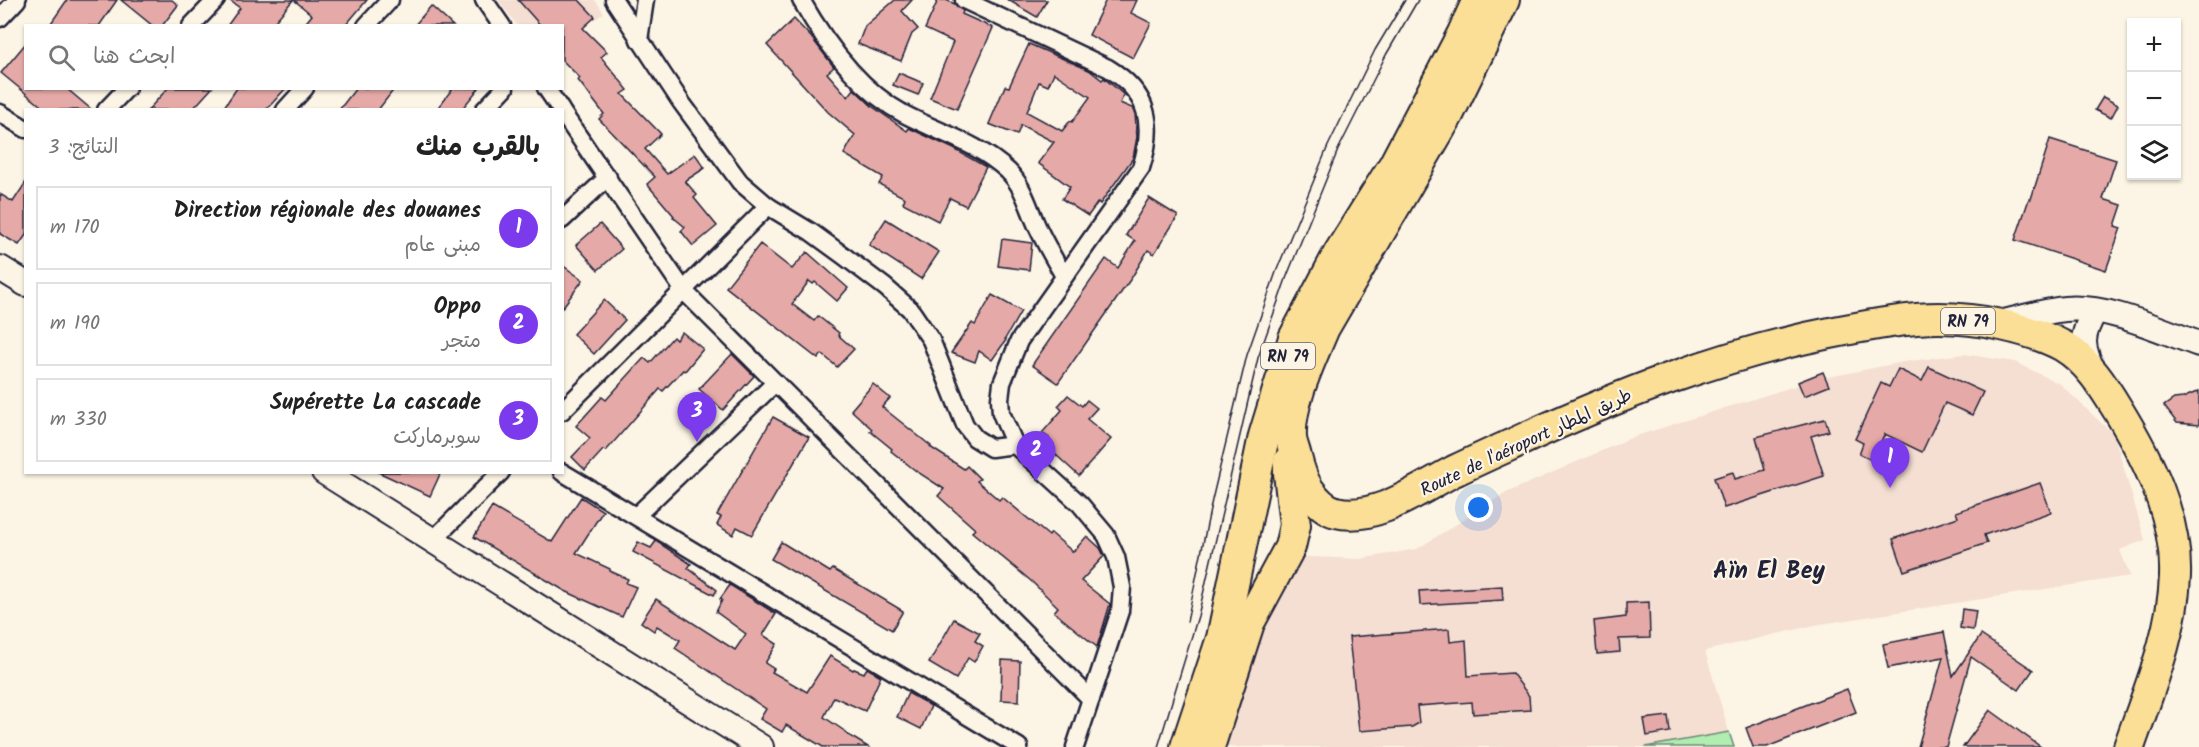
<!DOCTYPE html>
<html lang="ar">
<head>
<meta charset="utf-8">
<style>
	:root { --surface:#fff; --page:#f2f2f2; --text:#222; --muted:#767676; --line:#e0e0e0; --accent:#7c3aed }
	body { margin:0; font-family:Kalam,"Playpen Sans Arabic",sans-serif; background:var(--page); color:var(--text); direction:rtl }
	.controls { position:absolute; right:18px; top:18px; display:grid; overflow:hidden; border-radius:0px; box-shadow:0 2px 4px #0004 }
	.controls button { width:54px; height:54px; display:grid; place-items:center; padding:0; border:0; border-bottom:2px solid var(--line); background:var(--surface); color:var(--text); font:30px sans-serif }
	.you { position:absolute; left:1479px; top:508px; width:21px; height:21px; margin:-15px; border:4px solid #fff; border-radius:50%; background:#1a73e8; box-shadow:0 0 0 9px #1a73e833 }
	.badge { display:grid; place-items:center; width:39px; height:39px; border-radius:50%; background:var(--accent); color:#fff; font-size:20px; font-weight:700 }
	.pin { position:absolute; translate:-50% -50px; filter:drop-shadow(0 2px 3px #0008) }
	.pin::after { content:''; position:absolute; top:32px; width:21px; height:18px; background:inherit; clip-path:polygon(0 0,100% 0,50% 100%) }
	.list { margin:0; padding:0; list-style:none }
	h2 { display:flex; justify-content:space-between; align-items:center; height:78px; margin:0; padding:0 24px; font-size:26px }
	h2 small { font-size:20px; font-weight:400; color:var(--muted) }
	.list li { display:grid; grid-template-columns:39px 1fr auto; gap:18px; align-items:center; box-sizing:border-box; height:84px; margin:0 12px 12px; padding:0 12px; border:2px solid var(--line); border-radius:0px }
	.list b { display:block; font-size:22px; white-space:nowrap }
	.list p { margin:0; font-size:20px; white-space:nowrap; color:var(--muted) }
	.list em { font-size:20px; font-style:normal; color:var(--muted) }
	.icon { flex:none; width:33px; height:33px; fill:none; stroke:currentColor; stroke-width:2; stroke-linecap:round; stroke-linejoin:round }
	.map { position:relative; flex:none; width:2199px; height:747px; overflow:hidden; direction:ltr }
	.search { position:absolute; background:var(--surface); box-shadow:0 2px 4px #0004; left:24px; top:24px; width:540px; height:66px; display:flex; align-items:center; gap:15px; box-sizing:border-box; padding:0 21px; border-radius:0px; color:var(--muted); font-size:22px }
	.panel { position:absolute; background:var(--surface); box-shadow:0 2px 4px #0004; left:24px; top:108px; width:540px; height:366px; border-radius:0px; direction:rtl }
	.map>svg:first-child { display:block }
	.built { fill:#f5ded2 }
	.green { fill:#b1ecb1; stroke:#6a8776; stroke-width:1.5 }
	.building { fill:#e5aaa7; stroke:#22223b; stroke-width:1.5; fill-rule:evenodd }
	.lines { fill:none; stroke-linecap:round; stroke-linejoin:round }
	.street-casing { stroke:#22223b; stroke-width:21 }
	.secondary-casing { stroke:#22223b; stroke-width:28 }
	.highway-casing { stroke:#22223b; stroke-width:34 }
	.street { stroke:#fcf5e5; stroke-width:16 }
	.secondary { stroke:#fcf5e5; stroke-width:24 }
	.highway { stroke:#fbdf96; stroke-width:30 }
	.tram { stroke:#22223b; stroke-width:1.5 }
	.labels { text-anchor:middle; stroke-width:4.5; stroke-linejoin:round; paint-order:stroke }
	.shield { fill:#fcf5e5; stroke:#63616e; stroke-width:1.5 }
	.shield-label { font-size:16px; font-weight:bold; fill:#22223b }
	.street-label { font-size:18px; fill:#22223b; stroke:#fcf5e5 }
	.district-label { font-size:24px; font-weight:bold; fill:#22223b; stroke:#fcf5e5 }
</style>
</head>
<body>
<div class="map">
<svg width="2199" height="747" viewBox="0 0 2199 747">
	<rect width="100%" height="100%" fill="#fcf5e5"/>
	<filter id="ink" filterUnits="userSpaceOnUse"><feTurbulence type="fractalNoise" baseFrequency=".0167" numOctaves="2"/><feDisplacementMap in="SourceGraphic" scale="12" xChannelSelector="R" yChannelSelector="G"/><feConvolveMatrix kernelMatrix="1 2 1 2 8 2 1 2 1" color-interpolation-filters="sRGB"/></filter>
	<g filter="url(#ink)">
		<!-- built -->
		<g class="built">
			<path d="M498 0H595L604 13 563 40 562 26 517 25Z"/>
			<path d="M1964 354 2015 362 2060 384 2114 435 2145 540 2120 550 2130 576 1815 625 1705 651 1729 732 1645 747H1207L1287 556 1360 559 1417 549 1506 493 1633 437 1814 380 1903 362Z"/>
		</g>
		<!-- green -->
		<path class="green" d="M1729 732 1734 747H1645Z"/>
		<!-- building -->
		<g class="building">
			<path d="M67 0H117L99 26H49Z"/>
			<path d="M121 0H172L178 5 162 26H153Z"/>
			<path d="M229 0H293L271 26H227L240 8Z"/>
			<path d="M294 0H367L345 26H303L312 15Z"/>
			<path d="M518 0H579L595 17 583 28 607 52 601 57 628 90 622 94 661 134 645 149 667 174 695 154 705 168 685 181 697 195 694 198 717 226 693 246 681 231 685 227 673 217 674 216 647 184 655 177 599 119 604 114 578 80 580 78 562 60V26H541Z"/>
			<path d="M895 0H912L902 11 918 29 912 34 901 61 858 44 865 26Z"/>
			<path d="M938 0H946L955 4 963 11 962 14 993 28 957 109 930 98 953 42 925 29Z"/>
			<path d="M1008 0H1047L1037 17Z"/>
			<path d="M1106 0H1137L1131 13 1151 23 1133 58 1089 35Z"/>
			<path d="M431 6 453 26H414Z"/>
			<path d="M794 19 811 37 834 67 827 73 848 97 854 89 873 107 907 131 909 128 954 149 986 167 966 206 950 198 938 221 903 203 905 198 879 184 883 177 844 154 855 135 828 112 767 45Z"/>
			<path d="M26 43V88H66L92 110H46L1 73Z"/>
			<path d="M1029 44 1089 70 1102 80 1104 78 1124 95 1120 103 1132 108 1135 114 1137 137 1133 158 1100 204 1098 202 1088 216 1062 199 1070 187 1038 163 1054 142 1021 125 1017 135 989 124 1005 86 1009 87ZM1054 73 1090 97 1072 122 1070 121 1062 131 1027 112 1039 82 1048 86Z"/>
			<path d="M899 73 923 83 918 95 893 85Z"/>
			<path d="M168 88H212L192 110H148Z"/>
			<path d="M237 88H286L266 110H222Z"/>
			<path d="M356 88H395L378 110H339Z"/>
			<path d="M453 88H479L461 110H436Z"/>
			<path d="M2103 97 2118 105 2111 118 2095 110Z"/>
			<path d="M2050 139 2116 160 2103 199 2122 205 2115 226 2121 228 2106 270 2015 240 2029 199H2031Z"/>
			<path d="M26 182V235L19 245 0 234V194L13 202Z"/>
			<path d="M1149 198 1178 216 1154 254 1148 250 1132 277 1058 383 1032 365 1106 259 1118 268 1135 241 1126 235Z"/>
			<path d="M886 219 939 252 921 279 869 245Z"/>
			<path d="M600 224 622 249 598 270 576 245Z"/>
			<path d="M1002 239 1032 243 1029 270 998 266Z"/>
			<path d="M760 244 792 269 807 252 848 288 837 301 815 282 813 284 809 281 792 304 814 321 818 316 839 333 838 335 854 349 837 367 822 354 818 359 726 287Z"/>
			<path d="M562 265 583 280 562 308Z"/>
			<path d="M992 295 1021 311 1005 339 1006 340 992 360 979 351 975 362 951 353 972 323 975 325Z"/>
			<path d="M604 300 625 320 594 354 573 334Z"/>
			<path d="M682 332 703 349 685 371 683 370 663 391 660 389 606 451 603 450 585 470 572 457 590 438 576 426 602 397 606 400 644 358 650 363 673 337 676 340Z"/>
			<path d="M732 354 754 376 723 410 699 389Z"/>
			<path d="M1929 367 1983 392 1972 415 1945 403 1922 452 1885 434 1872 460 1859 454 1863 443 1855 439 1881 383 1889 387 1898 369 1922 381Z"/>
			<path d="M1823 372 1829 386 1804 396 1798 382Z"/>
			<path d="M873 384 890 398 882 407 931 446 930 447 964 469 967 466 980 479 977 481 999 500 1002 497 1049 536 1051 533 1073 552 1087 536 1100 548 1104 556 1081 581 1110 604 1097 647 1054 612 1058 607 1031 581 972 532 975 529 938 496 944 489 916 471 891 451 892 449 870 431 872 429 851 410Z"/>
			<path d="M2199 391V425L2177 423 2164 406 2174 399 2183 398Z"/>
			<path d="M1068 395 1082 406 1087 400 1097 408 1087 419 1111 439 1079 476 1044 444 1049 438 1042 433 1062 410 1058 406Z"/>
			<path d="M773 417 809 437 752 535 737 527 733 535 717 525 721 517 717 515Z"/>
			<path d="M1825 419 1829 431 1811 436 1824 476 1724 508 1714 478 1733 472 1735 479 1765 470 1756 437Z"/>
			<path d="M378 472H441L430 496Z"/>
			<path d="M2040 483 2051 512 1984 535 1987 543 1904 571 1893 539 1958 517 1956 512Z"/>
			<path d="M581 497 603 511 576 553 610 569V571L628 579 626 583 636 587 622 617 565 591 474 537 492 507 552 542Z"/>
			<path d="M656 541 691 564 688 568 717 590 714 595 633 552 638 542 651 548Z"/>
			<path d="M781 542 830 572 833 569 903 611 892 630 771 559Z"/>
			<path d="M730 585 776 614 763 635 777 644 765 663 774 669 772 672 807 692 830 656 853 670 854 669 864 673 867 668 881 676 865 711 834 697 824 717 846 732 845 733 868 747H823L786 725 782 732 760 719 766 709 675 648 680 640 657 626 654 631 641 622 656 599 735 650 746 634 716 612 722 600 720 599Z"/>
			<path d="M1502 586 1503 600 1420 605 1419 591Z"/>
			<path d="M1649 602 1650 638 1619 639 1620 652 1597 654 1594 621 1626 617V603Z"/>
			<path d="M1962 609 1976 611 1973 630 1960 628Z"/>
			<path d="M954 619 980 633 975 641 983 646 974 662 968 658 956 679 929 663Z"/>
			<path d="M1449 629 1450 642 1466 640 1468 676 1512 673 1529 696 1530 710 1473 714 1472 702 1417 706 1419 723 1412 727 1359 731 1349 637Z"/>
			<path d="M1944 632 1953 676 1981 635 2033 670 2019 690 1971 657 1946 747H1918L1943 657 1888 668 1883 644Z"/>
			<path d="M1002 660 1020 661 1019 701 1001 700Z"/>
			<path d="M1847 689 1856 712 1767 747H1753L1746 728Z"/>
			<path d="M908 693 931 706 921 729 897 717Z"/>
			<path d="M1990 710 2041 747H1963Z"/>
			<path d="M1668 716 1670 732 1647 736 1644 719Z"/>
		</g>
		<g class="lines">
			<!-- street casing -->
			<g class="street-casing">
				<g id="street">
					<path d="M484 0 502 26"/>
					<path d="M614 0 681 102 740 182 768 206 811 232 844 256 885 287 910 309 931 340 965 425 975 438 991 448 1015 445"/>
					<path d="M801 0C826 44 859 90 904 114 940 133 978 143 1008 171 1022 185 1027 202 1034 219 1042 239 1053 257 1064 276"/>
					<path d="M964 0 1108 68C1149 93 1155 124 1141 168L1019 341 1002 383 1000 399 1001 413 1015 445 1080 504 1106 535 1116 557 1122 587 1120 611 1075 747"/>
					<path d="M0 18 17 0"/>
					<path d="M191 26 216 0"/>
					<path d="M366 26 390 0"/>
					<path d="M639 40 645 0"/>
					<path d="M546 88 561 110"/>
					<path d="M106 110 127 88"/>
					<path d="M285 110 305 88"/>
					<path d="M484 110 505 88"/>
					<path d="M562 112 684 291 1091 699"/>
					<path d="M0 113 26 129"/>
					<path d="M562 220 608 177"/>
					<path d="M562 411 768 206"/>
					<path d="M562 472 1019 747"/>
					<path d="M636 516 775 383"/>
					<path d="M432 541 501 472"/>
				</g>
			</g>
			<!-- secondary casing -->
			<g class="secondary-casing">
				<g id="secondary">
					<path d="M0 268 26 284"/>
					<path d="M1996 324C2019 319 2042 311 2065 309 2108 305 2159 330 2199 344"/>
					<path d="M2094 373C2081 346 2080 337 2095 311"/>
					<path d="M324 472 761 747"/>
				</g>
			</g>
			<!-- highway casing -->
			<g class="highway-casing">
				<g id="highway">
					<path d="M1504 0 1448 115 1324 328C1311 359 1289 404 1291 437 1291 443 1295 451 1296 457 1299 469 1302 480 1309 490 1316 500 1324 509 1336 512 1375 522 1421 488 1454 471 1471 463 1488 455 1506 447 1613 397 1723 353 1840 331 1871 325 1908 318 1939 318 1977 318 2029 328 2063 346 2087 360 2104 387 2118 410 2148 459 2177 517 2175 576 2173 634 2148 692 2129 747"/>
					<path d="M1186 747 1222 638 1264 436 1294 338 1339 253 1394 165 1462 35 1478 0"/>
					<path d="M1209 747 1249 623 1290 547 1295 525 1289 473V461"/>
				</g>
			</g>
			<!-- street -->
			<use href="#street" class="street"/>
			<!-- secondary -->
			<use href="#secondary" class="secondary"/>
			<!-- highway -->
			<use href="#highway" class="highway"/>
			<!-- tram -->
			<g class="tram">
				<path d="M1187 622 1212 500 1247 355 1276 272 1328 146 1375 50 1405 0"/>
				<path d="M1158 747 1198 616 1258 358 1287 276 1338 150 1386 55 1418 0"/>
			</g>
		</g>
	</g>
	<g class="labels">
		<!-- shield labels -->
		<g class="shield">
			<rect x="1941" y="308" width="54" height="26" rx="4.5"/>
			<rect x="1261" y="343" width="54" height="26" rx="4.5"/>
		</g>
		<g class="shield-label">
			<text x="1968" y="327">RN 79</text>
			<text x="1288" y="362">RN 79</text>
		</g>
		<!-- street labels -->
		<g class="street-label">
			<text transform="translate(1526 442) rotate(-25)" y="6">Route de l'aéroport طريق المطار</text>
		</g>
		<!-- district labels -->
		<g class="district-label">
			<text x="1769" y="578">Aïn El Bey</text>
		</g>
	</g>
</svg>
<div class="controls">
<button>+</button>
<button>−</button>
<button><svg class="icon" aria-label="layers" viewBox="0 0 24 24"><path d="M12 4l9 5-9 5-9-5zM3 14l9 5 9-5"/></svg></button>
</div>
<div class="you"></div>
<div class="pin badge" style="left:1890px;top:488px">1</div>
<div class="pin badge" style="left:1036px;top:481px">2</div>
<div class="pin badge" style="left:697px;top:442px">3</div>
<div class="search"><svg class="icon" aria-label="search" viewBox="0 0 24 24"><circle cx="10" cy="10" r="6"/><path d="M15 15l6 6"/></svg>ابحث هنا</div>
<section class="panel">
<h2>بالقرب منك<small>النتائج: 3</small></h2>
<ul class="list">
<li><span class="badge">1</span><div><b>Direction régionale des douanes</b><p>مبنى عام</p></div><em>170 m</em></li>
<li><span class="badge">2</span><div><b>Oppo</b><p>متجر</p></div><em>190 m</em></li>
<li><span class="badge">3</span><div><b>Supérette La cascade</b><p>سوبرماركت</p></div><em>330 m</em></li>
</ul>
</section>
</div>
</body>
</html>
